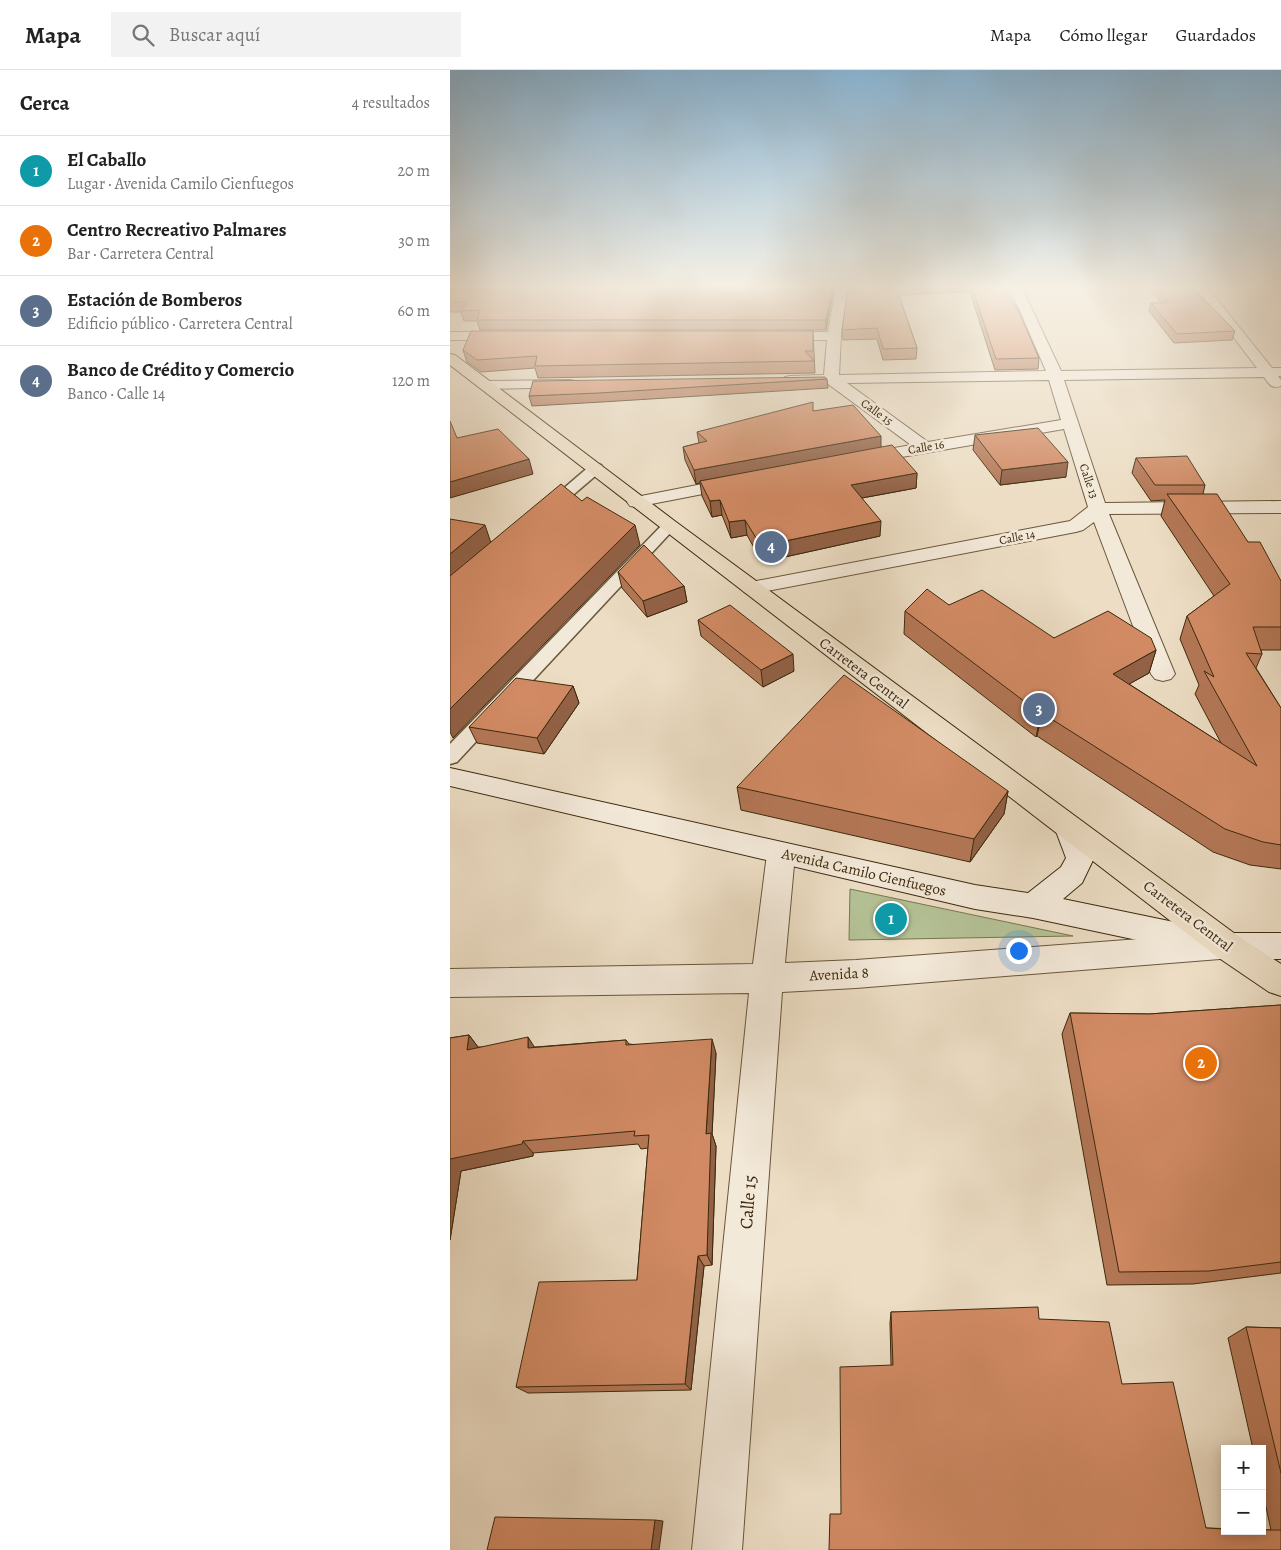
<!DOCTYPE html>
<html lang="es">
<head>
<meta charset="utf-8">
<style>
	:root { --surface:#fff; --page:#f2f2f2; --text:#222; --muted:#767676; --line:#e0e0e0; --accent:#111827 }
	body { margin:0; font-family:Alegreya,serif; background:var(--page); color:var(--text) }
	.controls { position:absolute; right:15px; bottom:15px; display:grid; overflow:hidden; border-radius:0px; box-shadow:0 2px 12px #0003 }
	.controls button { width:45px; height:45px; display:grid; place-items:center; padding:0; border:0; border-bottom:1px solid var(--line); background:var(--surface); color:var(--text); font:25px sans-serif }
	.you { position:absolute; left:568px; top:880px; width:18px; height:18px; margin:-12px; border:4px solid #fff; border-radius:50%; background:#1a73e8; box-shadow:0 0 0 8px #1a73e833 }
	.badge { display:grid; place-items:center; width:32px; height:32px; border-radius:50%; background:var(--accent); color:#fff; font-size:16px; font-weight:700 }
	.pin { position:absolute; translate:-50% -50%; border:2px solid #fff; box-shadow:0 1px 5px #0006 }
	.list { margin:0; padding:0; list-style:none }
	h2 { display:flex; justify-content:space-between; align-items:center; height:65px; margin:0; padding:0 20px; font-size:21px }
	h2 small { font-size:16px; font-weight:400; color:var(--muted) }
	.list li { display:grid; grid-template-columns:32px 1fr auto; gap:15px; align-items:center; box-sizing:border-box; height:70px; padding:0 20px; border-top:1px solid var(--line) }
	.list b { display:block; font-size:19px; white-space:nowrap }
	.list p { margin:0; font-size:16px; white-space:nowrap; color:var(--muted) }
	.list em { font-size:16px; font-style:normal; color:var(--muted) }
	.icon { flex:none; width:28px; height:28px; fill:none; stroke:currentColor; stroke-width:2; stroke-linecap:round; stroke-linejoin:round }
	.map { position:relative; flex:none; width:831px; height:1480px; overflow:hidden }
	header { display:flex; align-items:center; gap:30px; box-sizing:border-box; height:70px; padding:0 25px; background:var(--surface); border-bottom:1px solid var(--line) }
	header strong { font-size:24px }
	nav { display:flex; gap:28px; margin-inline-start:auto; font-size:18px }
	.search { width:350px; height:45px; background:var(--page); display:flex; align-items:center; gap:12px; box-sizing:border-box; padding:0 18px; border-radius:0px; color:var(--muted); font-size:19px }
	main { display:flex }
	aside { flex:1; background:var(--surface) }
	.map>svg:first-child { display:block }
	.green { fill:#b4c296; stroke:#787651 }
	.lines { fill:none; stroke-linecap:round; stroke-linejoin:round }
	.lane-casing { stroke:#69563a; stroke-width:3 }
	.street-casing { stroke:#69563a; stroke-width:2 }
	.secondary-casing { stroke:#3d290c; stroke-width:2 }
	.highway-casing { stroke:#3d290c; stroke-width:2 }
	.lane { fill:#f3e9d9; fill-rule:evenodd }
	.street { fill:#f3e9d9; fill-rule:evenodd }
	.secondary { fill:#f3e9d9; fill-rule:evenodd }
	.highway { fill:#ecddc4; fill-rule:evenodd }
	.wall { fill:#b47756; stroke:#3d290c }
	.shaded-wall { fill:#926146; stroke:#3d290c }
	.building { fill:#d18a64; stroke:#3d290c }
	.labels { text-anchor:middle; stroke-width:5; stroke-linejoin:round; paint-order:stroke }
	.far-street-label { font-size:12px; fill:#3d290c; stroke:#f3e9d9 }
	.street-label { font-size:15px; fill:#3d290c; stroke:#f3e9d9 }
	.near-street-label { font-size:18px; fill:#3d290c; stroke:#f3e9d9 }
</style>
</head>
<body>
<header>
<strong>Mapa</strong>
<div class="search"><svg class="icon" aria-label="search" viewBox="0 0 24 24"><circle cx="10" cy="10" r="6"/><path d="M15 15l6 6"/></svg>Buscar aquí</div>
<nav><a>Mapa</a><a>Cómo llegar</a><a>Guardados</a></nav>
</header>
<main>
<aside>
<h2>Cerca<small>4 resultados</small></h2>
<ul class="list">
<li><span class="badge" style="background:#0f9aa8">1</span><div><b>El Caballo</b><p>Lugar · Avenida Camilo Cienfuegos</p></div><em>20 m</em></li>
<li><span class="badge" style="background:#e8710a">2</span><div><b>Centro Recreativo Palmares</b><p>Bar · Carretera Central</p></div><em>30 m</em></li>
<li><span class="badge" style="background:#5c6f8a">3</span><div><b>Estación de Bomberos</b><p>Edificio público · Carretera Central</p></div><em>60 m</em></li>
<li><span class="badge" style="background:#5c6f8a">4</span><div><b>Banco de Crédito y Comercio</b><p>Banco · Calle 14</p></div><em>120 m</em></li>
</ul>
</aside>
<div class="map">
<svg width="831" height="1480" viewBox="0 0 831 1480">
	<rect width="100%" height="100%" fill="#ecddc4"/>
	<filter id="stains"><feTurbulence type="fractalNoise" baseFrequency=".004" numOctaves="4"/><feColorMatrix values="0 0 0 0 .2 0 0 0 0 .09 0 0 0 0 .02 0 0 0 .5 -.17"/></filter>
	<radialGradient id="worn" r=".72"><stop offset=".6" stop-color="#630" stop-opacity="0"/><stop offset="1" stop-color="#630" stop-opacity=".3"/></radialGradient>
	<!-- green -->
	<path class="green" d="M400 819 623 866 399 870Z"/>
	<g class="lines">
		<!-- lane casing -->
		<g class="lane-casing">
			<g id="lane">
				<path d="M146 394 151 395 153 398 151 401 102 443H92L89 440 92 437 141 395Z"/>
				<path d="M219 451 224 453 227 456 224 459 7 692 0 694V674L214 453Z"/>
			</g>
		</g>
		<!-- street casing -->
		<g class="street-casing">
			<g id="street">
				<path d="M386 218H398L391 266 389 305 596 301 560 218H572L611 301 807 298 746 218H758L822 298H831V306H828L831 310V316C821 319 819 314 814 307L614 310 655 433 831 431V443L659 444 725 604 721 609 713 611 705 609 701 604 644 452 633 460 626 462 301 524 294 522 291 518 294 514 301 512 620 451 638 437 614 359 411 394 405 393 403 389 405 385 461 375 378 314 335 313 333 310 335 307 340 306 374 305 377 270H326L319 266 326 262H378ZM599 310 611 350 478 372 397 313Z"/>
				<path d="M0 262H55L62 266 55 270H0Z"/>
				<path d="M120 310 125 311 127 314 125 317 35 319 30 318 28 315 30 312 35 311Z"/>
				<path d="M288 407 294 408 297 412 294 416 186 437 180 436 177 432 180 428 186 427Z"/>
				<path d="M331 773 341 776 345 784 335 893 406 890 770 863 781 866 786 876 781 886 770 889 406 918 332 922 292 1480H242L299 923 0 927V899L303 894 317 784 321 776Z"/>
			</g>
		</g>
		<!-- secondary casing -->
		<g class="secondary-casing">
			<path id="secondary" d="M0 698 525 815 578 823 611 797 616 788 604 756 608 749 618 745 628 749 644 788 632 813 613 829 777 863H831V889H777L583 848 525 839 0 716Z"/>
		</g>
		<!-- highway casing -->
		<g class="highway-casing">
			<path id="highway" d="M0 284 5 285 226 452 788 866 831 894V926L819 922 766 886 0 295Z"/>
		</g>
		<!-- lane -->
		<use href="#lane" class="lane"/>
		<!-- street -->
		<use href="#street" class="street"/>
		<!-- secondary -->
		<use href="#secondary" class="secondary"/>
		<!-- highway -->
		<use href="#highway" class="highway"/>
	</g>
	<!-- wall -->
	<g class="wall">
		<path d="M0 218H385H384L376 260H30L27 251H14L11 242H0Z"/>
		<path d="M398 218H558L555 219 589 288 588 299 545 300 520 222 449 225 467 278 466 289 433 290 427 269 393 270 392 260Z"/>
		<path d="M700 218H743L755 232 785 261 782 270 724 273 699 241 701 233H711Z"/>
		<path d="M363 261 365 303 88 308 85 298 31 302 17 292 13 280Z"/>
		<path d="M377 309 378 318 152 332 82 336 79 326Z"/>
		<path d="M364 341 431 377 467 403 466 418 412 428 430 466 312 492 297 465 281 468 272 445 262 447 252 426 250 413 246 414 235 390 233 377 249 373 247 362Z"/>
		<path d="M525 365 616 407 550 415 523 380Z"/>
		<path d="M686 388 755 415 753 424 798 472 831 511V580H811L812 584 806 598 831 638V799L800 795 763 782 587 666 586 667 454 564 455 541 499 535 604 568 706 580 699 603 679 614 771 673 745 624 749 615 730 569 737 546 764 526 711 446 715 430 701 431 682 403Z"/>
		<path d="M168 502 234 516 237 532 197 547 172 518Z"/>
		<path d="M248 550 344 601 313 617 251 566Z"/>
		<path d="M123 616 129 633 94 684 27 673 19 657Z"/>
		<path d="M287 717 558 721 554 744 520 792 291 740Z"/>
		<path d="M831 935V1203L743 1214 657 1215 612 964 620 943 699 944Z"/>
		<path d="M19 965 28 977H85L176 970 179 974 266 983 262 1064 266 1076 262 1195 254 1196 241 1320 78 1323 66 1317 187 1210 198 1078 191 1079 188 1074 83 1083V1086L11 1101 0 1170V968Z"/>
		<path d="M441 1242 589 1249 672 1314 756 1458 821 1460 812 1419V1379H803L778 1268 796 1257 831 1258V1480L391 1444 441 1295 440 1253Z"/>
	</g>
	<!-- shaded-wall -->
	<g class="shaded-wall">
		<path d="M0 218H8L0 226Z"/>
		<path d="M382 218H385H384L376 260V250Z"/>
		<path d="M431 366V379L250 411V413L246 414 244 400Z"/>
		<path d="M79 389 83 404 0 428V412Z"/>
		<path d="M618 392 616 407 550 415 552 400Z"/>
		<path d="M467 403 466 418 401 430V415Z"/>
		<path d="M270 430 272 445 262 447 260 431Z"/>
		<path d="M295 450 297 465 281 468 279 452Z"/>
		<path d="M431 451 430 466 312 492 311 476Z"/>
		<path d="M35 455 42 476 0 512V484Z"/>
		<path d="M185 455 190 475 3 668 0 662V639Z"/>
		<path d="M234 516 237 532 197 547 193 531Z"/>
		<path d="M706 580 699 603 656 627 663 604Z"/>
		<path d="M343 584 344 601 313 617 311 600Z"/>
		<path d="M123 616 129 633 94 684 87 668Z"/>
		<path d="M592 643 587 666 586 667 591 644Z"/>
		<path d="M558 721 554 744 520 792 524 769Z"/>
		<path d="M19 965 30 980H17Z"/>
		<path d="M78 967 87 981 78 978Z"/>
		<path d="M262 969 266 983 262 1064 266 1076 262 1195 257 1185 256 1064Z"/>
		<path d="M73 1071 83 1083V1086L11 1101 0 1170V1089Z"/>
		<path d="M248 1186 254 1196 241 1320 235 1314Z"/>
		<path d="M205 1450 213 1451 209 1480H201Z"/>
	</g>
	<!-- building -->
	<g class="building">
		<path d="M6 218H382L376 250H27L30 240 11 241 18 232H0V226Z"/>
		<path d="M398 218H446L467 278 433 279 427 258 392 260Z"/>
		<path d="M522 218H555L568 240 589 288 546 289Z"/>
		<path d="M708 218H743L755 232H757L785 261 727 264 701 233H719Z"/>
		<path d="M21 261H363V281H355L364 291 85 296 87 286 27 290 13 280Z"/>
		<path d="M375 307 377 309 149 323 79 326 83 311Z"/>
		<path d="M363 332V341L403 335 431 366 244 400 233 377 257 371 247 362Z"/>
		<path d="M0 351 7 368 48 359 79 389 0 412Z"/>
		<path d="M588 358 618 392 552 400 525 365Z"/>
		<path d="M442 375 467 403 401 415 431 451 311 476 295 450 279 452 270 430 260 431 250 411Z"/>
		<path d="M737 386 755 415H705L686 388Z"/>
		<path d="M111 414 132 431 137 427 185 455 0 639V506Z"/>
		<path d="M717 424H767L798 472H810L831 511V557H803L812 584 796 583 831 638V775L813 772 775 759 592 643 591 644 455 541 477 519 499 535 532 520 604 568 658 541 701 568 706 580 663 604 807 696 754 601 764 607 737 546 780 514Z"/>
		<path d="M0 449 35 455 0 484Z"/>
		<path d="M194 475 234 516 193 531 168 502Z"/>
		<path d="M280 535 343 584 311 600 248 550Z"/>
		<path d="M394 605 558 721 524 769 287 717Z"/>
		<path d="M66 608 123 616 87 668 19 657Z"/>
		<path d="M831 935V1192L759 1201 669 1202 620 943 699 944Z"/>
		<path d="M19 965 17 980 78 967V978L176 970V975L262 969 256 1064 261 1063 257 1185 248 1186 235 1314 66 1317 89 1212 187 1210 199 1065 184 1066 185 1061 73 1071 72 1074 0 1089V968Z"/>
		<path d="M588 1237 589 1249 659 1252 672 1314 723 1312 756 1458 775 1459V1461H812V1460H831V1480H379L380 1444H391L390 1297 443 1295 441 1242Z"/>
		<path d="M796 1257 831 1258V1403Z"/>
		<path d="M45 1447 205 1450 201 1480H37Z"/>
	</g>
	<!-- sky -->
	<linearGradient id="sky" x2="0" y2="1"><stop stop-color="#89b6d6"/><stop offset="0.51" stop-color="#f6f0e4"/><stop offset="1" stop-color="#f6f0e4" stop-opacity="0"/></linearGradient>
	<rect width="831" height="425" fill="url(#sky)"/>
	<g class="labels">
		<!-- far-street labels -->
		<g class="far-street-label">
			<text transform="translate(427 342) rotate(36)" y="4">Calle 15</text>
			<text transform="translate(476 377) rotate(-10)" y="4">Calle 16</text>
			<text transform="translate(639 411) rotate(71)" y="4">Calle 13</text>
			<text transform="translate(567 467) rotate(-11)" y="4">Calle 14</text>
		</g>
		<!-- street labels -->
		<g class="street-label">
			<text transform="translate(414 603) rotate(37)" y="5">Carretera Central</text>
			<text transform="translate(414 802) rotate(13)" y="5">Avenida Camilo Cienfuegos</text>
			<text transform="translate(738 846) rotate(37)" y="5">Carretera Central</text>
			<text transform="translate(389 904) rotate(-3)" y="5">Avenida 8</text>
		</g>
		<!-- near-street labels -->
		<g class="near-street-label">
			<text transform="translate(298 1132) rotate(-85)" y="6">Calle 15</text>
		</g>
	</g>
	<rect width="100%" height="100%" filter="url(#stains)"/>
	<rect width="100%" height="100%" fill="url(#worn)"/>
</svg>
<div class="controls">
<button>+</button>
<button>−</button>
</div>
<div class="you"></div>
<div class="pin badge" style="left:441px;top:849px;background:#0f9aa8">1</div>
<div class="pin badge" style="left:751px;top:993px;background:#e8710a">2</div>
<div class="pin badge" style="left:589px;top:639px;background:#5c6f8a">3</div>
<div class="pin badge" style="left:321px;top:477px;background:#5c6f8a">4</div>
</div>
</main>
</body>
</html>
